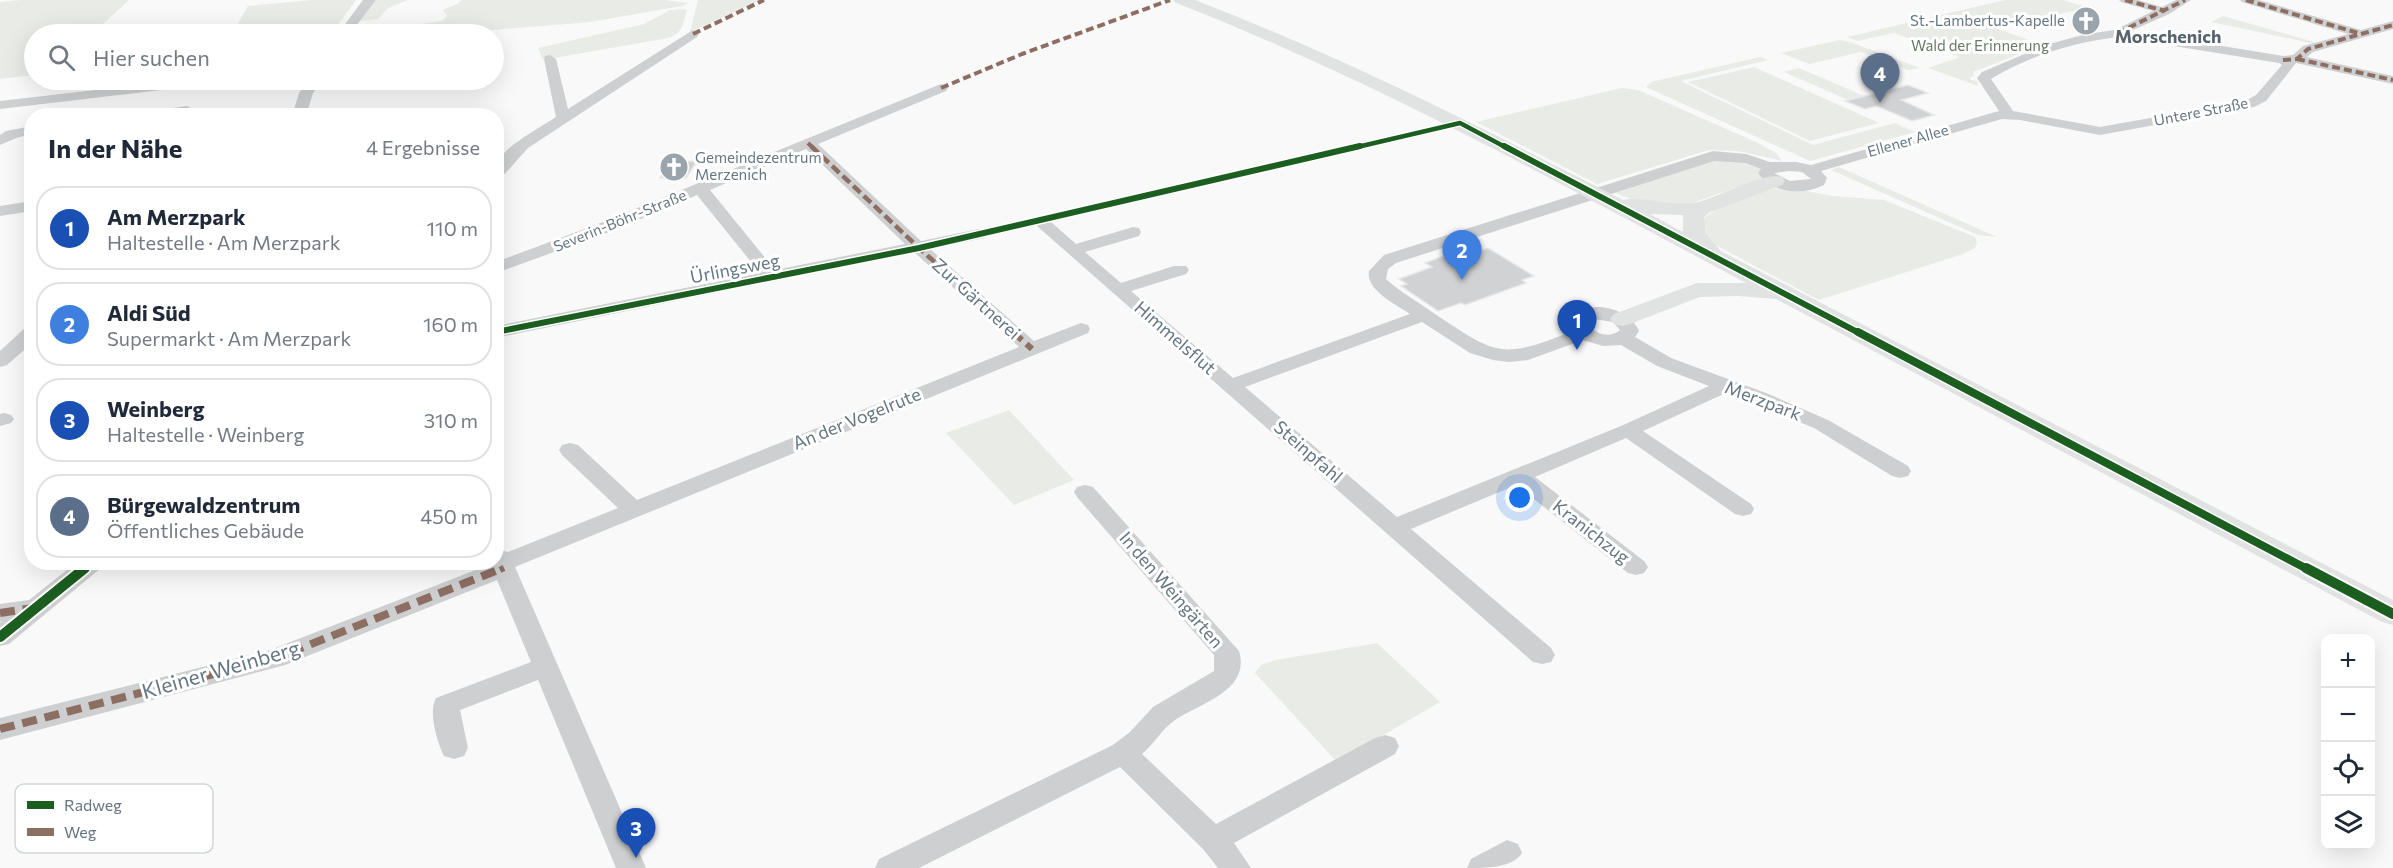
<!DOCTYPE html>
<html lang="de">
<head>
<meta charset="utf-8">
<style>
	:root { --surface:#fff; --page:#f6f6f7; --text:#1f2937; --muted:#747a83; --line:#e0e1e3; --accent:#b45309 }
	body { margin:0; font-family:Commissioner,sans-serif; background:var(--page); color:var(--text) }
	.controls { position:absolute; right:18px; bottom:18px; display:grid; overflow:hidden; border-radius:12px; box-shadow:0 6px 24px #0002 }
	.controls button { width:54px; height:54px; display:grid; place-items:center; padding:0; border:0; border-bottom:2px solid var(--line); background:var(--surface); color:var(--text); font:30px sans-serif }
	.you { position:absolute; left:1520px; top:498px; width:21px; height:21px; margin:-15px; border:4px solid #fff; border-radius:50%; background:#1a73e8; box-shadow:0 0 0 9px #1a73e833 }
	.badge { display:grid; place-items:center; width:39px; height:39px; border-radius:50%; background:var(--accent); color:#fff; font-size:20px; font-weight:700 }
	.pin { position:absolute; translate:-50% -50px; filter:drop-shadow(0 2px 3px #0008) }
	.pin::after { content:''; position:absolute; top:32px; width:21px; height:18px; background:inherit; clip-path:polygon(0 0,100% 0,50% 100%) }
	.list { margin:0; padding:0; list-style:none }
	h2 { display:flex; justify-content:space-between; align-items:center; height:78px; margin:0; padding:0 24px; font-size:26px }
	h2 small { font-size:20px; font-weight:400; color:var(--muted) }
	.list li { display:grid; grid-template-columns:39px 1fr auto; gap:18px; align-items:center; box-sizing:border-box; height:84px; margin:0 12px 12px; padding:0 12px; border:2px solid var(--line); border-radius:24px }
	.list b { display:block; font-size:22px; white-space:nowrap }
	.list p { margin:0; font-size:20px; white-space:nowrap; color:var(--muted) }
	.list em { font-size:20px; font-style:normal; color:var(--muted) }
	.icon { flex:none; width:33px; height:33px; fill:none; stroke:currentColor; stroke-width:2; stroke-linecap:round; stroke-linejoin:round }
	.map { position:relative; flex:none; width:2393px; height:868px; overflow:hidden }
	.search { position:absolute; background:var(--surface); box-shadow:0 6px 24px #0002; left:24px; top:24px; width:480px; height:66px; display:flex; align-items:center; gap:15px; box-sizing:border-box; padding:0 21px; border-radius:33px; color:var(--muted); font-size:22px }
	.panel { position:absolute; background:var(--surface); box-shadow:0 6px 24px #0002; left:24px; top:108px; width:480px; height:462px; border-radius:24px }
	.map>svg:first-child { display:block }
	.green { fill:#e8ebe6 }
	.building { fill:#d0d2d3; stroke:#e8e8e8; stroke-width:1.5 }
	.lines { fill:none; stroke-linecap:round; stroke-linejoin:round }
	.minor { fill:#cecfd0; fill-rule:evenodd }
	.major { fill:#e1e2e2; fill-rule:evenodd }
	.quiet-far3 { stroke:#8d6e63; stroke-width:4; stroke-dasharray:8 4; stroke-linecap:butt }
	.quiet-far2 { stroke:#8d6e63; stroke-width:4.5; stroke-dasharray:10 4.5; stroke-linecap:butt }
	.quiet-far1 { stroke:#8d6e63; stroke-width:6; stroke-dasharray:12 6; stroke-linecap:butt }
	.quiet { stroke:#8d6e63; stroke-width:8; stroke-dasharray:15 8; stroke-linecap:butt }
	.cycleway-far3-casing { stroke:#fff; stroke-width:7 }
	.cycleway-far2-casing { stroke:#fff; stroke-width:9 }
	.cycleway-far1-casing { stroke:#fff; stroke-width:11 }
	.cycleway-casing { stroke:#fff; stroke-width:14 }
	.cycleway-far3 { stroke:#1b5e20; stroke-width:4.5 }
	.cycleway-far2 { stroke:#1b5e20; stroke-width:6 }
	.cycleway-far1 { stroke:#1b5e20; stroke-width:8 }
	.cycleway { stroke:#1b5e20; stroke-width:10 }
	.labels { text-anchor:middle; stroke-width:6; stroke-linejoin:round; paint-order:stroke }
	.far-poi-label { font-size:15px; fill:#657683; stroke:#fff; text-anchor:end }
	.far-park-label { font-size:15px; fill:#687a64; stroke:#fff }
	.far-street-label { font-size:15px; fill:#657683; stroke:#fff }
	.far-quarter-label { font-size:18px; font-weight:bold; fill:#57646e; stroke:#fff }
	.street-label { font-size:18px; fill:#657683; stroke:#fff }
	.near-street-label { font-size:21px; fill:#657683; stroke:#fff }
	.key { fill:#fff; stroke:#d1d6da; stroke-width:1.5 }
	.key-label { font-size:16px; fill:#657683 }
</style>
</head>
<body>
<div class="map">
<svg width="2393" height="868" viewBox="0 0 2393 868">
	<rect width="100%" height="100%" fill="#f9f9f9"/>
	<!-- green -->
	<g class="green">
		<path d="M22 0H129L92 34H34V75L0 79V2Z"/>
		<path d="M312 0H356L331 34H232L248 6Z"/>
		<path d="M376 0H408L388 8 378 19 360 21Z"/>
		<path d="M462 0H664L688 3 682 6 590 22 445 34H350L442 21 447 16 443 10 457 4Z"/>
		<path d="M698 0H760L690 32Z"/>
		<path d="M2005 0H2063L2089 8 1993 27 2042 45 1973 72 1974 77H1970L1971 80 1977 81 1978 86 1928 68 1960 57 1894 33 1858 41 1847 37Z"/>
		<path d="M680 9 687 10C683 24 683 33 668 38L543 60 538 48 644 24 670 10Z"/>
		<path d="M2223 16 2314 42 2311 43 2211 22Z"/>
		<path d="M1840 40 1850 42 1920 68 1908 70 1861 52 1809 64 1781 53Z"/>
		<path d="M1760 57 1768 60 1681 81 1813 145 1895 123 1915 132 1810 161 1646 87 1651 82Z"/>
		<path d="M1754 67 1879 123 1810 141 1688 82Z"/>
		<path d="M1799 68 1864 96 1848 100 1784 72Z"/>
		<path d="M1622 88 1638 90 1758 143 1776 153 1782 161 1738 151 1709 150 1597 184 1476 122Z"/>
		<path d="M1712 160 1744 162 1761 169 1762 178 1687 205 1640 202 1615 193Z"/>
		<path d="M1839 167 1997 237 1978 235 1831 170Z"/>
		<path d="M1785 187 1833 196 1884 200 1975 237 1977 243 1975 248 1963 254 1819 300 1706 240 1702 220C1722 201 1759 190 1785 187Z"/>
		<path d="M1009 410 1074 480 1014 505 946 433Z"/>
		<path d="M1377 643 1440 702 1337 762 1255 673 1261 665 1276 660Z"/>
	</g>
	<!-- building -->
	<g class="building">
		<path d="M1908 85 1928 93 1901 100 1934 115 1912 121 1877 106 1865 109 1845 101Z"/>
		<path d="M697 161 686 178H660L671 162Z"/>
		<path d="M1488 248 1534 276 1522 280 1526 283 1465 305 1461 303 1438 311 1401 286 1407 284 1399 279 1432 267 1425 263 1443 256 1451 261Z"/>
	</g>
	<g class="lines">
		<!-- minor -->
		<g class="minor">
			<path d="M363 0H376L350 34H338Z"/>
			<path d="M2119 0H2138L2162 7 2176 0H2191L2169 14 2131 31 2283 56 2293 55 2303 46 2348 34 2242 2 2240 0H2259L2361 30 2393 21V29L2313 52 2307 57 2393 76V84L2296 63 2266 101 2254 107 2100 135 2020 120 2002 119 1821 171 1827 178 1824 185C1802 196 1773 193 1758 173L1761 169 1746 163 1714 161 1396 263 1388 269 1386 279C1400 292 1417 301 1432 312 1496 354 1499 361 1573 331L1569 325C1578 295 1630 306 1639 331L1635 337 1671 358 1766 393 1828 420 1908 466 1911 471 1908 476 1900 478 1892 476 1814 428 1728 392 1643 431 1751 504 1754 509 1751 514 1743 516 1735 514 1626 438 1535 477 1644 561 1648 567 1644 573 1636 575 1628 573 1516 485 1411 529 1551 648 1555 655 1551 662 1542 664 1533 662 1037 226 1045 221 1051 222 1076 244 1133 227 1139 228 1141 232 1139 236 1085 252 1121 283 1174 266H1186L1189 270 1186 274 1131 291 1233 378 1410 314C1397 305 1365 290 1369 271L1384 255 1713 151 1746 154 1770 162H1796L1811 165 1999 111 1977 78 1982 72 2046 45 2086 34 2115 30 2153 11 2121 2ZM2118 37 2279 63 2282 65 2256 95 2245 101 2100 127 2013 111 1991 79C2028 56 2075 42 2118 37ZM1789 171 1802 172 1811 179 1790 181 1774 173ZM1594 319 1613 322 1620 330C1609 339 1597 334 1587 325L1588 321ZM1422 322 1470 353 1493 360 1509 362 1528 360 1583 340 1603 346 1621 345 1657 366 1709 386 1621 426 1397 517 1245 387Z"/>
			<path d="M693 30 699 34 697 37 528 148 501 178 496 180C496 175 495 169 496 165 501 148 541 127 556 117L544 59 545 56 550 55 556 59 568 109Z"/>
			<path d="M182 80 211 81 204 85 0 109V101Z"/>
			<path d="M309 80H322L313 93 306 116H292L299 93Z"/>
			<path d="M941 84 946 85 948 88 946 91 818 144 921 241 979 229 985 230 987 234 985 238 930 249 1034 341 1081 323 1088 325 1090 329 1088 333 515 567 646 868H616L538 680 460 710 468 748 464 756 454 759 444 756C437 742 428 712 436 698L531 662 497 580 285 665 0 740V718L270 650 491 564 490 562H496V549L508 552 618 508 562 455 559 450 562 445 570 443 578 445 637 500 1019 347 914 252 496 338V326L760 273 697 195 615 230 496 273V262L603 222ZM806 149 905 244 775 270 710 190Z"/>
			<path d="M187 106 194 110 192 113 178 116H139L146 112Z"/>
			<path d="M32 126V134L16 138 0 145V135L6 131Z"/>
			<path d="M32 201V211L0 216V206Z"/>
			<path d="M32 326V343L7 365 0 367V351L25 328Z"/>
			<path d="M4 413 11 415 14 419 11 423 0 426V414Z"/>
			<path d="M1085 485 1093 487 1239 651C1251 691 1200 703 1175 720 1162 729 1154 744 1142 754L1216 824 1375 738 1385 735 1395 738 1399 746 1395 754 1234 843 1251 868H1218L1203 849 1120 767 919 868H875L879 859 1113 745 1130 732 1153 707 1214 671V655L1077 497 1074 492 1077 487Z"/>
			<path d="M77 562H105L101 568 9 644 0 646V623L2 621 0 622V604L29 600Z"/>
			<path d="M1507 840 1518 844 1522 853C1512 868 1487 868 1467 868L1471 859Z"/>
		</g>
		<!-- major -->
		<path class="major" d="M1173 0H1195C1343 57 1483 128 1623 200 1645 195 1676 209 1702 201 1723 195 1762 172 1782 177L1785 181 1782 185 1710 212 1704 217 1705 233 1721 251 2393 600V625L2382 622 1776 299 1738 296 1700 297 1630 324 1622 326 1614 324 1610 319 1614 314 1697 283H1746C1559 183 1374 80 1176 3ZM1650 214 1683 215V232Z"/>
		<!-- quiet-far3 -->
		<g class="quiet-far3">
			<path d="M2125 0 2165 11"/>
			<path d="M2246 0 2358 33"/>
			<path d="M2118 33 2185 0"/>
			<path d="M693 34 764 0"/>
			<path d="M2297 59 2393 80"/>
			<path d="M2283 60 2297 59 2308 49 2393 25"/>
			<path d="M941 88 1022 54 1170 0"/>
			<path d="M808 143 813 148"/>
		</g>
		<!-- quiet-far2 -->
		<path class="quiet-far2" d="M811 146 919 248 1015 334"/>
		<!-- quiet-far1 -->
		<g class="quiet-far1">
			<path d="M1013 332 1032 349"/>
			<path d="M500 570 504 568"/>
		</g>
		<!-- quiet -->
		<g class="quiet">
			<path d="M0 613 33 608"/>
			<path d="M0 729 276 658 503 568"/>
		</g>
		<!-- cycleway-far3 casing -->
		<g class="cycleway-far3-casing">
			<path id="cycleway-far3" d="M1353 148 1460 123 1507 148"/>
		</g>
		<!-- cycleway-far2 casing -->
		<g class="cycleway-far2-casing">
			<g id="cycleway-far2">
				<path d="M1504 146 1861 334"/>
				<path d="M496 332 919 248 1360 146"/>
			</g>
		</g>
		<!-- cycleway-far1 casing -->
		<g class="cycleway-far1-casing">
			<g id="cycleway-far1">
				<path d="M1858 332 2309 570"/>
				<path d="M83 570 93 562"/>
			</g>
		</g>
		<!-- cycleway casing -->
		<g class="cycleway-casing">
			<g id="cycleway">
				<path d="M2306 568 2393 614"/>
				<path d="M0 637 85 568"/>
			</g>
		</g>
		<!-- cycleway-far3 -->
		<use href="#cycleway-far3" class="cycleway-far3"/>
		<!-- cycleway-far2 -->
		<use href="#cycleway-far2" class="cycleway-far2"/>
		<!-- cycleway-far1 -->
		<use href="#cycleway-far1" class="cycleway-far1"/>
		<!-- cycleway -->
		<use href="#cycleway" class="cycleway"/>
	</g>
	<!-- icons -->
	<defs>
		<g id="church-disc" transform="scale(1.5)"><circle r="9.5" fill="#99a4ac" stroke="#fff"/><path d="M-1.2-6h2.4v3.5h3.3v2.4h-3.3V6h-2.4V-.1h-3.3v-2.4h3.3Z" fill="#fff"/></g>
	</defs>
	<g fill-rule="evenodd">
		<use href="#church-disc" x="2086" y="21"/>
		<use href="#church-disc" x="674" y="167"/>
	</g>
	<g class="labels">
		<!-- far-poi labels -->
		<g class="far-poi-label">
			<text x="2065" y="26">St.-Lambertus-Kapelle</text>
			<text x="695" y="163" text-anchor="start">Gemeindezentrum<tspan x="695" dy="17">Merzenich</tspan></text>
		</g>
		<!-- far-park labels -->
		<g class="far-park-label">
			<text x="1980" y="51">Wald der Erinnerung</text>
		</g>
		<!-- far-street labels -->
		<g class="far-street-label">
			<text transform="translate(2201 112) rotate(-11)" y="5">Untere Straße</text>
			<text transform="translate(1908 141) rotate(-16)" y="5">Ellener Allee</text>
			<text transform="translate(620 221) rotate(-22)" y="5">Severin-Böhr-Straße</text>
		</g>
		<!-- far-quarter labels -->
		<g class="far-quarter-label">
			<text x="2168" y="43">Morschenich</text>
		</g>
		<!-- street labels -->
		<g class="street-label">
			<text transform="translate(735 269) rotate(-11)" y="6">Ürlingsweg</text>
			<text transform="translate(976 299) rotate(42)" y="6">Zur Gärtnerei</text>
			<text transform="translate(1175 338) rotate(41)" y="6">Himmelsflut</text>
			<text transform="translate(1763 401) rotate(21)" y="6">Merzpark</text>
			<text transform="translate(857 419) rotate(-22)" y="6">An der Vogelrute</text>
			<text transform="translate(1308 452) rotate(41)" y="6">Steinpfahl</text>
			<text transform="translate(1591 532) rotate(38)" y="6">Kranichzug</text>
			<text transform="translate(1171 590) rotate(49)" y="6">In den Weingärten</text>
		</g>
		<!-- near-street labels -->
		<g class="near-street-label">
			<text transform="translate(221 670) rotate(-16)" y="7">Kleiner Weinberg</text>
		</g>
	</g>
	<!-- legend -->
	<rect x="15" y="784" width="198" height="69" rx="9" class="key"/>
	<rect x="27" y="801" width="27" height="8" fill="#1b5e20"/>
	<rect x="27" y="828" width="27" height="8" fill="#8d6e63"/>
	<g class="key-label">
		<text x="64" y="811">Radweg</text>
		<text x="64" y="838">Weg</text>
	</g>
</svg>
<div class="controls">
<button>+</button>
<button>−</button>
<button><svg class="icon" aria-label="locate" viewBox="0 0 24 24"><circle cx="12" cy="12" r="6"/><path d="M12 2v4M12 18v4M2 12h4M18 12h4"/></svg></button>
<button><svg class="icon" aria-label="layers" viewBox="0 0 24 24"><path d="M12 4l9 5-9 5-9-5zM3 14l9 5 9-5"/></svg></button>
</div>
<div class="you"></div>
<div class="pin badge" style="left:1577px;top:350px;background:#1a4fb4">1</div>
<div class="pin badge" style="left:1462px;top:280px;background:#3f7fe0">2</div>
<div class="pin badge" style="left:636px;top:858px;background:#1a4fb4">3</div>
<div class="pin badge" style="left:1880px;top:103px;background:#5c6f8a">4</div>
<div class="search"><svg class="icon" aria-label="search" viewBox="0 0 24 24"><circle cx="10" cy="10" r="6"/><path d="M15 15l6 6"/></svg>Hier suchen</div>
<section class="panel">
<h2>In der Nähe<small>4 Ergebnisse</small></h2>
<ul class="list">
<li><span class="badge" style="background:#1a4fb4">1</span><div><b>Am Merzpark</b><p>Haltestelle · Am Merzpark</p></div><em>110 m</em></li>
<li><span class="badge" style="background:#3f7fe0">2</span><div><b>Aldi Süd</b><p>Supermarkt · Am Merzpark</p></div><em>160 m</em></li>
<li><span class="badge" style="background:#1a4fb4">3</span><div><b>Weinberg</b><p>Haltestelle · Weinberg</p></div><em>310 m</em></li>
<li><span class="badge" style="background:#5c6f8a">4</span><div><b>Bürgewaldzentrum</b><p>Öffentliches Gebäude</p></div><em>450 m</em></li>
</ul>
</section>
</div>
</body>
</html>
